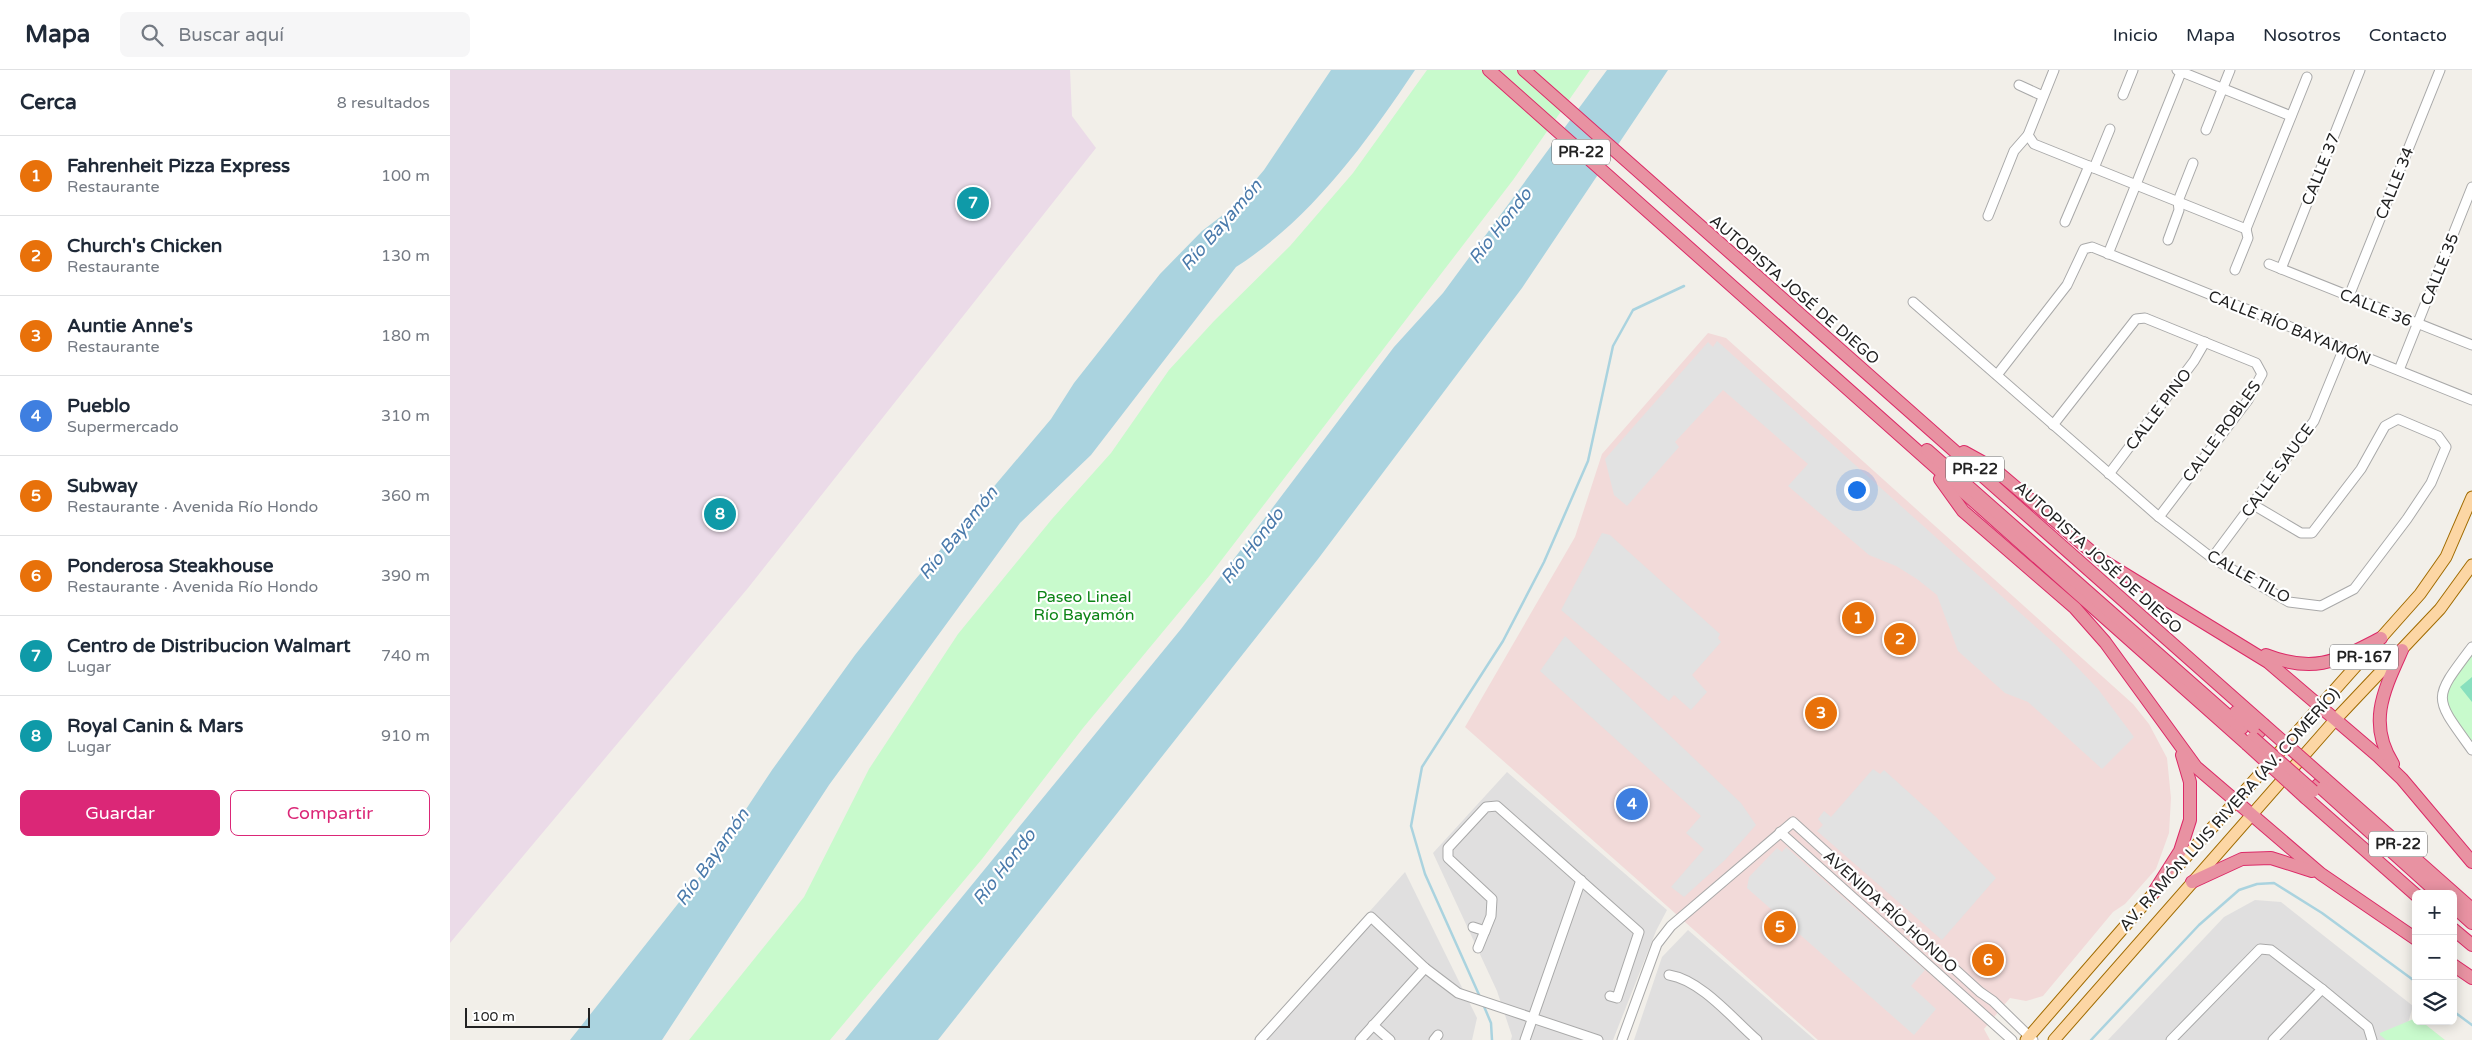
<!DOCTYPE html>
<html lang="es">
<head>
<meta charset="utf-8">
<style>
	:root { --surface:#fff; --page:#f6f6f7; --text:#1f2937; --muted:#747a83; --line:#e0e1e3; --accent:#db2777 }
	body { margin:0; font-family:"Varela Round",sans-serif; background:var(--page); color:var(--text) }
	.controls { position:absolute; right:15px; bottom:15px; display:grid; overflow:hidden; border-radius:8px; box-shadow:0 2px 12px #0003 }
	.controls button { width:45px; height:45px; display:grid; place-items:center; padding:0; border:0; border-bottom:1px solid var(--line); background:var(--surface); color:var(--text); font:25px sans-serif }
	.scale { position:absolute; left:15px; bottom:12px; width:125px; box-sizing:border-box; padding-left:5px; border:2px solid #222; border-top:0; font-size:14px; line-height:18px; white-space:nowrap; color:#222; -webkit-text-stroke:4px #fff; paint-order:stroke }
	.you { position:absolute; left:1406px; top:419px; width:18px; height:18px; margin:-12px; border:4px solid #fff; border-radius:50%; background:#1a73e8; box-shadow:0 0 0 8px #1a73e833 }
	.badge { display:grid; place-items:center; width:32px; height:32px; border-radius:50%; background:var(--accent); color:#fff; font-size:16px; font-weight:700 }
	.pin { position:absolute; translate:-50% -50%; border:2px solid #fff; box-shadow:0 1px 5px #0006 }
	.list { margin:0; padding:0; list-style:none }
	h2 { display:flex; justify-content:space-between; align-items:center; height:65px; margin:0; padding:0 20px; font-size:21px }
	h2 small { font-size:16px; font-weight:400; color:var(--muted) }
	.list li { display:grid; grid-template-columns:32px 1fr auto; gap:15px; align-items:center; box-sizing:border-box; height:80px; padding:0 20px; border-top:1px solid var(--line) }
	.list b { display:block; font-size:19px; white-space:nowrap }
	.list p { margin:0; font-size:16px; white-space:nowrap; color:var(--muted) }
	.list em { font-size:16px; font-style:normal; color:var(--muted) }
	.actions { display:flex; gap:10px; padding:15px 20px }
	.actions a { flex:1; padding:11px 0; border:1px solid var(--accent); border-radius:8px; text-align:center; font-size:18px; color:var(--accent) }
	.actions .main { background:var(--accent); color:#fff }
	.icon { flex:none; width:28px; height:28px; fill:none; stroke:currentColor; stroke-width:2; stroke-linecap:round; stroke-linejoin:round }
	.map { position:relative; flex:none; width:2022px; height:970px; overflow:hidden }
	header { display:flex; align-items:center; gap:30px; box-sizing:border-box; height:70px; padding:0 25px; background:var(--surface); border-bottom:1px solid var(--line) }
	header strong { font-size:24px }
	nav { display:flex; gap:28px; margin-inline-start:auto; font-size:18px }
	.search { width:350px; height:45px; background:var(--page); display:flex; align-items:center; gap:12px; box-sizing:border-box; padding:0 18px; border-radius:8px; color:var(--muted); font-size:19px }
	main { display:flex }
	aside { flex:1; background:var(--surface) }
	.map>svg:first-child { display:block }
	.residential { fill:#e0dfdf }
	.commercial { fill:#f2dad9 }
	.industrial { fill:#ebdbe8 }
	.park { fill:#c8facc }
	.pitch { fill:#88e0be }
	.parking { fill:#e2e2e2 }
	.water { fill:#aad3df }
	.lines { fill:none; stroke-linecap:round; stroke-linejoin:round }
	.stream { stroke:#aad3df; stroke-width:2.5 }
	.minor-casing { stroke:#a9a9a9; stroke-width:11 }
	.major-casing { stroke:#a06b00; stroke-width:13 }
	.highway-casing { stroke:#dc2a67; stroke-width:14 }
	.minor { stroke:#fff; stroke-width:9 }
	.major { stroke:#fcd6a4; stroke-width:11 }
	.highway { stroke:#e892a2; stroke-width:12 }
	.highway-bridge-casing { stroke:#dc2a67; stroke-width:14; stroke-linecap:butt }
	.highway-bridge { stroke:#e892a2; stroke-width:12 }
	.labels { text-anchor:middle; stroke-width:4.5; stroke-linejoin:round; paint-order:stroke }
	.shield { fill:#fff; stroke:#646464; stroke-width:1 }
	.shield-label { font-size:15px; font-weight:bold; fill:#222 }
	.street-label { font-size:16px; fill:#222; stroke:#fff }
	.park-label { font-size:16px; fill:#0c8416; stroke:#fff }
	.water-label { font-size:18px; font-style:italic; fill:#4a7aab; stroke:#fff }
</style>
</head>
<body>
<header>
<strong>Mapa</strong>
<div class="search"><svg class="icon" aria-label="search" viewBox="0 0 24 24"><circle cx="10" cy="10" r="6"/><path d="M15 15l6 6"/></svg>Buscar aquí</div>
<nav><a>Inicio</a><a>Mapa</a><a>Nosotros</a><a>Contacto</a></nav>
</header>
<main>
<aside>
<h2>Cerca<small>8 resultados</small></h2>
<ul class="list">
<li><span class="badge" style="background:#e8710a">1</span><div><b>Fahrenheit Pizza Express</b><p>Restaurante</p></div><em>100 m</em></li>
<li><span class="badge" style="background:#e8710a">2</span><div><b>Church's Chicken</b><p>Restaurante</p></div><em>130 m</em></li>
<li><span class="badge" style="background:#e8710a">3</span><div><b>Auntie Anne's</b><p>Restaurante</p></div><em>180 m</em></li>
<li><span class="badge" style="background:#3f7fe0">4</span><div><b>Pueblo</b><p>Supermercado</p></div><em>310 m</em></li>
<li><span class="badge" style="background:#e8710a">5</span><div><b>Subway</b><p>Restaurante · Avenida Río Hondo</p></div><em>360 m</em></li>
<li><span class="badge" style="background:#e8710a">6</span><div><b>Ponderosa Steakhouse</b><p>Restaurante · Avenida Río Hondo</p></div><em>390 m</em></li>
<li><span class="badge" style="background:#0f9aa8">7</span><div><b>Centro de Distribucion Walmart</b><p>Lugar</p></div><em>740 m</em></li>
<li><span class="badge" style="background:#0f9aa8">8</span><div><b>Royal Canin &amp; Mars</b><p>Lugar</p></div><em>910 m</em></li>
</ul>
<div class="actions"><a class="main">Guardar</a><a>Compartir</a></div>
</aside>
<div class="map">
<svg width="2022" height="970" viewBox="0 0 2022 970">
	<rect width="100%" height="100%" fill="#f2efe9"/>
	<!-- residential -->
	<g class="residential">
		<path d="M1057 702 1217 840 1206 861 1163 970H1061L1062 966 1047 921 983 783Z"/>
		<path d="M955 802 1027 948 1022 970H804Z"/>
		<path d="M1805 830 1831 832 1963 936 1953 970H1658L1774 847Z"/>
		<path d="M1238 860 1365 970H1184L1212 887Z"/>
	</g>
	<!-- commercial -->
	<path class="commercial" d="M1258 263 1276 268 1683 634 1699 654 1717 688 1721 728 1719 763 1706 799 1675 834 1663 842 1593 926 1576 931 1560 928 1534 959 1540 970H1368L1015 657 1125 467 1152 384Z"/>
	<!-- industrial -->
	<path class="industrial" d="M0 0H620L622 46 646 78 298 518 0 873Z"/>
	<!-- park -->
	<g class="park">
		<path d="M977 0H1140L1063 110 760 505 633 658 532 789 380 970H239L354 827 419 699 508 564 602 449 661 383 719 300 764 251 840 176 903 103Z"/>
		<path d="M2022 584V671L2020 672C2013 663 1999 651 1996 640 1989 618 2010 599 2022 584Z"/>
		<path d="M1966 948V951H1971L1995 970H1936L1930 965V963Z"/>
	</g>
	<!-- pitch -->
	<path class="pitch" d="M2022 607V632L2010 617Z"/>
	<!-- parking -->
	<g class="parking">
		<path d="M1267 271 1607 576 1648 619 1684 667 1652 699 1578 632 1555 623 1508 581 1487 525 1467 509 1446 496 1419 485 1338 416 1358 394 1273 320 1225 372 1229 377 1177 436 1164 425 1155 389 1258 272 1263 277Z"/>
		<path d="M1152 463 1160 465 1270 564 1268 568 1271 572 1242 605 1257 622 1241 640 1224 625 1219 631 1111 540Z"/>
		<path d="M1115 566 1291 733 1306 755 1275 790 1234 827 1221 817 1254 779 1236 763 1251 746 1090 601Z"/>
		<path d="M1423 699 1430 704 1434 700 1486 747 1546 808 1492 870 1367 761 1373 755 1368 749 1374 741 1381 747Z"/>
		<path d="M1336 777 1475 900 1461 916 1486 939 1464 965 1297 818 1299 807 1327 778 1332 782Z"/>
	</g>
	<!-- water -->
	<g class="water">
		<path d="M881 0H965C916 73 861 149 786 197L641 385 570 453 379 715 212 970H120L261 792 322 700 405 585 464 511 601 349 624 313 710 204 752 161 782 138 814 100Z"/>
		<path d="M1157 0H1218L1072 218 868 489 488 970H395L731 559 944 277 993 223Z"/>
	</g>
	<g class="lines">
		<!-- stream -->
		<g class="stream">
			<path d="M1030 927 975 804 961 756 972 697 1053 571 1094 492 1138 391 1163 276 1183 240 1234 216"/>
			<path d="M1033 934 1041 953 1042 970"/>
			<path d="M2003 941 2022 955"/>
			<path d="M1641 970 1749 855 1789 820 1807 814 1824 813 1872 843 1966 912"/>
		</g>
		<!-- minor casing -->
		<g class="minor-casing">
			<g id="minor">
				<path d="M1727 0 1841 46"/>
				<path d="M1569 15 1593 26"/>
				<path d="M1673 25 1683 0"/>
				<path d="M1756 60 1780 0"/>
				<path d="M1578 65 1584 74 1796 159"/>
				<path d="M1644 98 1660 59"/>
				<path d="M1538 146 1564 81 1578 65 1604 0"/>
				<path d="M1615 152 1639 96"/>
				<path d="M1796 159 1857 7"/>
				<path d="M1718 170 1729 140 1728 131 1743 93"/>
				<path d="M1658 184 1732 0"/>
				<path d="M1819 194 2022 275"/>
				<path d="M1831 199 1910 0"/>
				<path d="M1785 200 1798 168 1796 159"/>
				<path d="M1899 226 1990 0"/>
				<path d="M1463 232 1709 447 1762 488 1839 532 1871 536 1904 519 1957 449 1981 413 1996 377 1988 366 1948 349 1935 356 1911 399 1862 463H1851L1802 434"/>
				<path d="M1949 300 2022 117"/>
				<path d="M1547 305 1617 215 1634 179 1642 177 2022 330"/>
				<path d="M1603 355 1686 249 1695 248 1806 293 1812 304 1798 330 1709 447"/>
				<path d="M1659 404 1744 291 1755 272"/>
				<path d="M1762 488 1864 351 1894 278"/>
				<path d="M2022 577C1982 630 1983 626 2022 680"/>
				<path d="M1330 762 1562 970"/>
				<path d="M1023 857 1035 861"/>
				<path d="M1028 878 1041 846 1042 829 998 788V778L1036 737 1047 736 1189 862 1167 928 1160 926"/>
				<path d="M1219 905C1251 910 1283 949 1307 970"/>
				<path d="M923 955 940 970"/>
				<path d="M810 970 921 847 975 898 1008 923 1148 970"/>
				<path d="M910 970 975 898"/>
				<path d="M984 970 988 965"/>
				<path d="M1075 970 1131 810"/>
				<path d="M1172 970 1207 874 1221 856 1343 752 1530 922 1543 931 1583 970"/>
				<path d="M1721 970 1810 879 1821 880 1872 919 1918 957 1922 970"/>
				<path d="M1823 970 1872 919"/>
			</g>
		</g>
		<!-- major casing -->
		<g class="major-casing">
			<g id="major">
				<path d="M1720 805 1970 524 1996 487 2022 427"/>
				<path d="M1576 970 1709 817"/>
				<path d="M1604 970 1885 650 1990 539 2022 495"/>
			</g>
		</g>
		<!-- highway casing -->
		<g class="highway-casing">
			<g id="highway">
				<path d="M1039 0 1797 674"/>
				<path d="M1074 0 1813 654"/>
				<path d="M1477 380 1792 658"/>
				<path d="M1514 382 1543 398 1650 489 1818 592 1928 686 1952 709 2022 792"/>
				<path d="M1490 409 1513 441 1625 538 1655 572 1746 697 1871 804 1966 869"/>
				<path d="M1816 585C1865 604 1886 591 1931 568"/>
				<path d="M1786 642 1809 662"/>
				<path d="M1943 694C1917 653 1934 620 1952 580"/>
				<path d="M1874 708 2022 839"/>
				<path d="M1868 715 1989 824"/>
				<path d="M1856 728 1966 825"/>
				<path d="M1742 812 1792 789 1821 788 1862 801"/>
				<path d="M1704 822 1730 781 1740 750V712L1732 685"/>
				<path d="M2003 836 2022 853"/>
				<path d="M2003 859 2022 875"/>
				<path d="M2003 895 2022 908"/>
			</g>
		</g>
		<!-- minor -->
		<use href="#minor" class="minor"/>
		<!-- major -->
		<use href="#major" class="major"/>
		<!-- highway -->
		<use href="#highway" class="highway"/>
		<!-- highway-bridge casing -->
		<g class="highway-bridge-casing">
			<g id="highway-bridge">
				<path d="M1813 654 1874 708"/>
				<path d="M1803 668 1863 721"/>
				<path d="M1797 674 1856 728"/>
			</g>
		</g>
		<!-- highway-bridge -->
		<use href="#highway-bridge" class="highway-bridge"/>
	</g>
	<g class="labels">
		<!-- shield labels -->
		<g class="shield">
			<rect x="1102" y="69.5" width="58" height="25" rx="4"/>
			<rect x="1496" y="386.5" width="58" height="25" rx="4"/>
			<rect x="1880" y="574.5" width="68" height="25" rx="4"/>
			<rect x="1919" y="761.5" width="58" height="25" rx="4"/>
		</g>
		<g class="shield-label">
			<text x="1131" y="87">PR-22</text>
			<text x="1525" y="404">PR-22</text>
			<text x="1914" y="592">PR-167</text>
			<text x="1948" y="779">PR-22</text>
		</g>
		<!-- street labels -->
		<g class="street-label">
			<text transform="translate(1870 99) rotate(-68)" y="6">CALLE 37</text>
			<text transform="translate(1944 113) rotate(-68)" y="6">CALLE 34</text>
			<text transform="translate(1989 199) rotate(-68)" y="6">CALLE 35</text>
			<text transform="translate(1345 219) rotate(41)" y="6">AUTOPISTA JOSÉ DE DIEGO</text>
			<text transform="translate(1926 237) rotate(22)" y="6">CALLE 36</text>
			<text transform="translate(1840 257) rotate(22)" y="6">CALLE RÍO BAYAMÓN</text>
			<text transform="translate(1708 339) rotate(-53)" y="6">CALLE PINO</text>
			<text transform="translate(1771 361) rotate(-54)" y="6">CALLE ROBLES</text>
			<text transform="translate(1827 400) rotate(-54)" y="6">CALLE SAUCE</text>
			<text transform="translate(1649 487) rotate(42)" y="6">AUTOPISTA JOSÉ DE DIEGO</text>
			<text transform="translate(1799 506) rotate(29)" y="6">CALLE TILO</text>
			<text transform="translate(1779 739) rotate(-48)" y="6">AV. RAMÓN LUIS RIVERA (AV. COMERÍO)</text>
			<text transform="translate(1441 841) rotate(42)" y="6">AVENIDA RÍO HONDO</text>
		</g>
		<!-- park labels -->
		<g class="park-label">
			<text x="634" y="532">Paseo Lineal<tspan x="634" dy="18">Río Bayamón</tspan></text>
		</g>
		<!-- water labels -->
		<g class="water-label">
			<text transform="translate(771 155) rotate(-49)" y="6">Río Bayamón</text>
			<text transform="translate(1050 156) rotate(-52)" y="6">Río Hondo</text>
			<text transform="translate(508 463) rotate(-51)" y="6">Río Bayamón</text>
			<text transform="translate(802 476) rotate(-52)" y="6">Río Hondo</text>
			<text transform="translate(262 787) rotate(-55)" y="6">Río Bayamón</text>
			<text transform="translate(554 797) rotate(-52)" y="6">Río Hondo</text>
		</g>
	</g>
</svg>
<div class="controls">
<button>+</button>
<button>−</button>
<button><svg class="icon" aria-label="layers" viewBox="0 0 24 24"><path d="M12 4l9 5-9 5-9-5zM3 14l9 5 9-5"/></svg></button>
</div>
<div class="scale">100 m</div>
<div class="you"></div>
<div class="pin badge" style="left:1408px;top:548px;background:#e8710a">1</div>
<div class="pin badge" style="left:1450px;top:569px;background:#e8710a">2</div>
<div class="pin badge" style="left:1371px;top:643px;background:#e8710a">3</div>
<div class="pin badge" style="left:1182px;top:734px;background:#3f7fe0">4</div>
<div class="pin badge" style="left:1330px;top:857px;background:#e8710a">5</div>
<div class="pin badge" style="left:1538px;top:890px;background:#e8710a">6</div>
<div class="pin badge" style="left:523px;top:133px;background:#0f9aa8">7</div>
<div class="pin badge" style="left:270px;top:444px;background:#0f9aa8">8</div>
</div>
</main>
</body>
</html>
